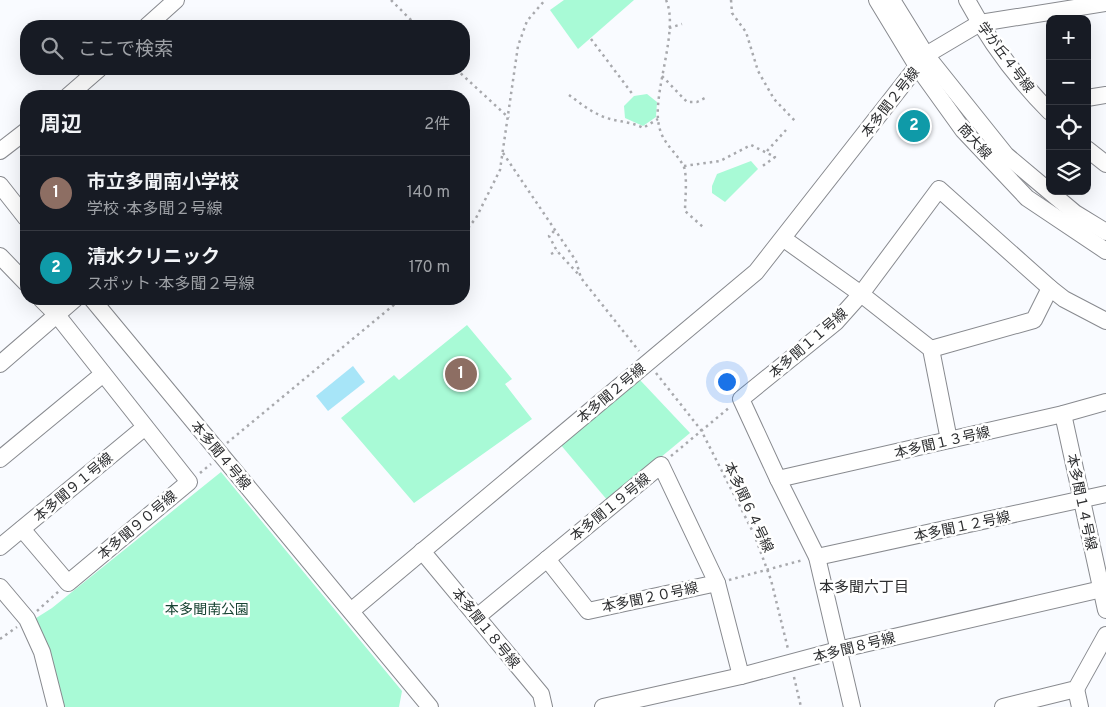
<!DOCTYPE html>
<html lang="ja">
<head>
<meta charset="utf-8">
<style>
	:root { --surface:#171b24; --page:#242831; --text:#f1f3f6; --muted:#9ea1a6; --line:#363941; --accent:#1277c2 }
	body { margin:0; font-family:Overpass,"Noto Sans JP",sans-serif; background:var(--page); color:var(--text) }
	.controls { position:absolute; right:15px; top:15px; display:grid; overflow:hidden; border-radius:10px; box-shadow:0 5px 20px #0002 }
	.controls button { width:45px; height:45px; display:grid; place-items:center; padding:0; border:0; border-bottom:1px solid var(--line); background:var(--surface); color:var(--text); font:25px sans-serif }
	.you { position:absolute; left:726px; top:381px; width:18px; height:18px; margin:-12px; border:4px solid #fff; border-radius:50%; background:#1a73e8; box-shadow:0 0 0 8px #1a73e833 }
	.badge { display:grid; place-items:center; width:32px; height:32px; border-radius:50%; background:var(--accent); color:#fff; font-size:16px; font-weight:700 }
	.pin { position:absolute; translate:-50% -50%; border:2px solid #fff; box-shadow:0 1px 5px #0006 }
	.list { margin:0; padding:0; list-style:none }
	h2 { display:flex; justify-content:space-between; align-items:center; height:65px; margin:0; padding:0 20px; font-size:21px }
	h2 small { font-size:16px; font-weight:400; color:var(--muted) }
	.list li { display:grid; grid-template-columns:32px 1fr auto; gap:15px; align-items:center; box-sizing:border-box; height:75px; padding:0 20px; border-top:1px solid var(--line) }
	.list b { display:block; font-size:19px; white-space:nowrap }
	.list p { margin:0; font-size:16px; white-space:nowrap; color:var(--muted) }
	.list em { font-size:16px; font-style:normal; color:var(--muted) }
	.icon { flex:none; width:28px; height:28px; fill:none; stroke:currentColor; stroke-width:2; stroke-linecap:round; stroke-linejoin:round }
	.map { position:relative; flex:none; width:1106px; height:707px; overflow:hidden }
	.search { position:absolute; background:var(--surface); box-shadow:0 5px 20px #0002; left:20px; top:20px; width:450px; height:55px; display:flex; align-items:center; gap:12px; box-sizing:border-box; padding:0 18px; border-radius:20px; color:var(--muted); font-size:19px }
	.panel { position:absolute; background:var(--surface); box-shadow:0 5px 20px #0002; left:20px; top:90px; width:450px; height:215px; border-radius:20px }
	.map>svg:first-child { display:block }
	.green { fill:#a8fad6 }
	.water { fill:#a7e5f8 }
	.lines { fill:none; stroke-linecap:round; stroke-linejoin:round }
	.minor-casing { stroke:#888a8f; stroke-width:18 }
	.path { stroke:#a8a9ad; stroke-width:2.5; stroke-dasharray:2.5 4; stroke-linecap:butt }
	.minor { stroke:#fff; stroke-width:16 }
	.labels { text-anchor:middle; stroke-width:5; stroke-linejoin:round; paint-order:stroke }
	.street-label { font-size:14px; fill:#2d2e30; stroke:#fff }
	.park-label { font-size:14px; fill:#184433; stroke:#fff }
	.neighbourhood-label { font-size:15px; fill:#2d2e30; stroke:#fff }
</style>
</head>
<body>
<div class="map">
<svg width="1106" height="707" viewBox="0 0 1106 707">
	<rect width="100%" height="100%" fill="#f9fbff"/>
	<!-- green -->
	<g class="green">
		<path d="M564 0H634L578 49 550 10Z"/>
		<path d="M647 94 657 102 656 117 643 126 625 118 624 106 634 96Z"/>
		<path d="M751 161 758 169 725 202 712 193V186L717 174Z"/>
		<path d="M467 325 512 379 505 384 532 419 414 503 341 418 394 375 399 380Z"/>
		<path d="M640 380 690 433 608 501 560 444Z"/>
		<path d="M221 472 402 691 399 707H62L33 620 52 608Z"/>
	</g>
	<!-- water -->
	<path class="water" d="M353 366 365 382 328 411 316 396Z"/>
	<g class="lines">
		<!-- minor casing -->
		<g class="minor-casing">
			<g id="minor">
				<path d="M877 0 917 66 963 130 1027 198 1106 251"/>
				<path d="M892 0 926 55 1006 155 1075 213 1106 232"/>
				<path d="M967 0C989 41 1017 79 1050 112"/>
				<path d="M147 26 176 0"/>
				<path d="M68 96 99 69"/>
				<path d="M1087 98 1106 95"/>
				<path d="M1087 149 1106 164"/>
				<path d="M0 151 26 131"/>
				<path d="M0 185 26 218"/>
				<path d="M784 239 861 294 931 349 949 440"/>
				<path d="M0 256 26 283"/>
				<path d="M92 299 430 707"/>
				<path d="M931 349 1034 320 1050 288"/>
				<path d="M0 364 75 299"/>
				<path d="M1063 414 1106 610"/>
				<path d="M0 459 103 374"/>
				<path d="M778 479 1063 414 1106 402"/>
				<path d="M22 529 68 583 189 482 57 315 41 299"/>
				<path d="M0 547 145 427"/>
				<path d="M422 551 541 694 544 707"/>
				<path d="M817 557 1106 494"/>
				<path d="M547 559 588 611 717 583"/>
				<path d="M0 587 27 619 42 652 56 707"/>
				<path d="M351 611 756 272 926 55 980 23 1106 3"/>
				<path d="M477 617 661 465 717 583 741 676"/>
				<path d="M1076 689 1080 707"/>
				<path d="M603 707 741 676 838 650 1106 588"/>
				<path d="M852 707 817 557 778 479 741 399 836 322 861 294 939 189 1050 288 1064 299 1106 321"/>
				<path d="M1003 707 1076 689 1106 635"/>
			</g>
		</g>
		<!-- path -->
		<g class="path">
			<path d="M391 0 417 26"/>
			<path d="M666 0C679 28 655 86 658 119 660 142 673 148 683 165 688 173 685 201 685 211L703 227"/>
			<path d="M731 0 732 13 746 32 758 71 774 99 795 121"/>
			<path d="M669 28 682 24"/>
			<path d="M591 39 634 96"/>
			<path d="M456 69 509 118"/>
			<path d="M662 76 687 102H697L705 98"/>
			<path d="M569 95C580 103 591 112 604 117 617 122 630 121 643 128L658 119"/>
			<path d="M767 151 786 130"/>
			<path d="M503 153 576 261 581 278 639 351"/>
			<path d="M684 166 720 161 751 145 775 157 760 168"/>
			<path d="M554 231 549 236 557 251 580 276"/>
			<path d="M464 233 476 218 500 170 518 46 527 21 545 0"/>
			<path d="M551 254 557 251"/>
			<path d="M656 373 701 430 754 534 771 580 788 649"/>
			<path d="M227 443 401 299"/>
			<path d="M671 456 730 407"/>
			<path d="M200 473 211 464"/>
			<path d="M729 580 803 560"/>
			<path d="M37 611 59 591"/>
			<path d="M0 639 17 627"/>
			<path d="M794 677 801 707"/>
		</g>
		<!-- minor -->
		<use href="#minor" class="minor"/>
	</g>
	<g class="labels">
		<!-- street labels -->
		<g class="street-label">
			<text transform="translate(1006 57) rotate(53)" y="5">学が丘４号線</text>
			<text transform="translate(890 102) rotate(-52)" y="5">本多聞２号線</text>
			<text transform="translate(975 141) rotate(48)" y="5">商大線</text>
			<text transform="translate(808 343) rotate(-41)" y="5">本多聞１１号線</text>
			<text transform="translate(611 393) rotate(-40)" y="5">本多聞２号線</text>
			<text transform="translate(942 442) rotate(-13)" y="5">本多聞１３号線</text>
			<text transform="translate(221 455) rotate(50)" y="5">本多聞４号線</text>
			<text transform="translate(73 487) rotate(-40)" y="5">本多聞９１号線</text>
			<text transform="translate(1082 502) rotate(78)" y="5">本多聞１４号線</text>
			<text transform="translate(610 507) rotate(-39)" y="5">本多聞１９号線</text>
			<text transform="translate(749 507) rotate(65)" y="5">本多聞６４号線</text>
			<text transform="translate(137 525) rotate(-40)" y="5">本多聞９０号線</text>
			<text transform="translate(962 526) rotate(-12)" y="5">本多聞１２号線</text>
			<text transform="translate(650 597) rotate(-12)" y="5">本多聞２０号線</text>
			<text transform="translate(486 628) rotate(51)" y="5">本多聞１８号線</text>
			<text transform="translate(854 647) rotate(-14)" y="5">本多聞８号線</text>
		</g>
		<!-- park labels -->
		<g class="park-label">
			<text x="207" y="614">本多聞南公園</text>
		</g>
		<!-- neighbourhood labels -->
		<g class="neighbourhood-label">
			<text x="864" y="592">本多聞六丁目</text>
		</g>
	</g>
</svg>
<div class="controls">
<button>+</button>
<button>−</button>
<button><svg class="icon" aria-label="locate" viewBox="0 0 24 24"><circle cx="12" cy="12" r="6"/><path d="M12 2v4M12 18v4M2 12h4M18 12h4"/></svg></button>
<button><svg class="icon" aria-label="layers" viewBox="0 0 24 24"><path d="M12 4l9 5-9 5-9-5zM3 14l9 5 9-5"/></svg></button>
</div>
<div class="you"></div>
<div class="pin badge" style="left:461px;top:374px;background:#8d6e63">1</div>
<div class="pin badge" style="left:914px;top:126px;background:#0f9aa8">2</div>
<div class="search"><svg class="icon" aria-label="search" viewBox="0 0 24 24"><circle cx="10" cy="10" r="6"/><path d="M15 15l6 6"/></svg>ここで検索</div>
<section class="panel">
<h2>周辺<small>2件</small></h2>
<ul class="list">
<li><span class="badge" style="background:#8d6e63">1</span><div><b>市立多聞南小学校</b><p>学校 · 本多聞２号線</p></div><em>140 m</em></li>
<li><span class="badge" style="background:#0f9aa8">2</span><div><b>清水クリニック</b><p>スポット · 本多聞２号線</p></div><em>170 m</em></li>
</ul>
</section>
</div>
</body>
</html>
